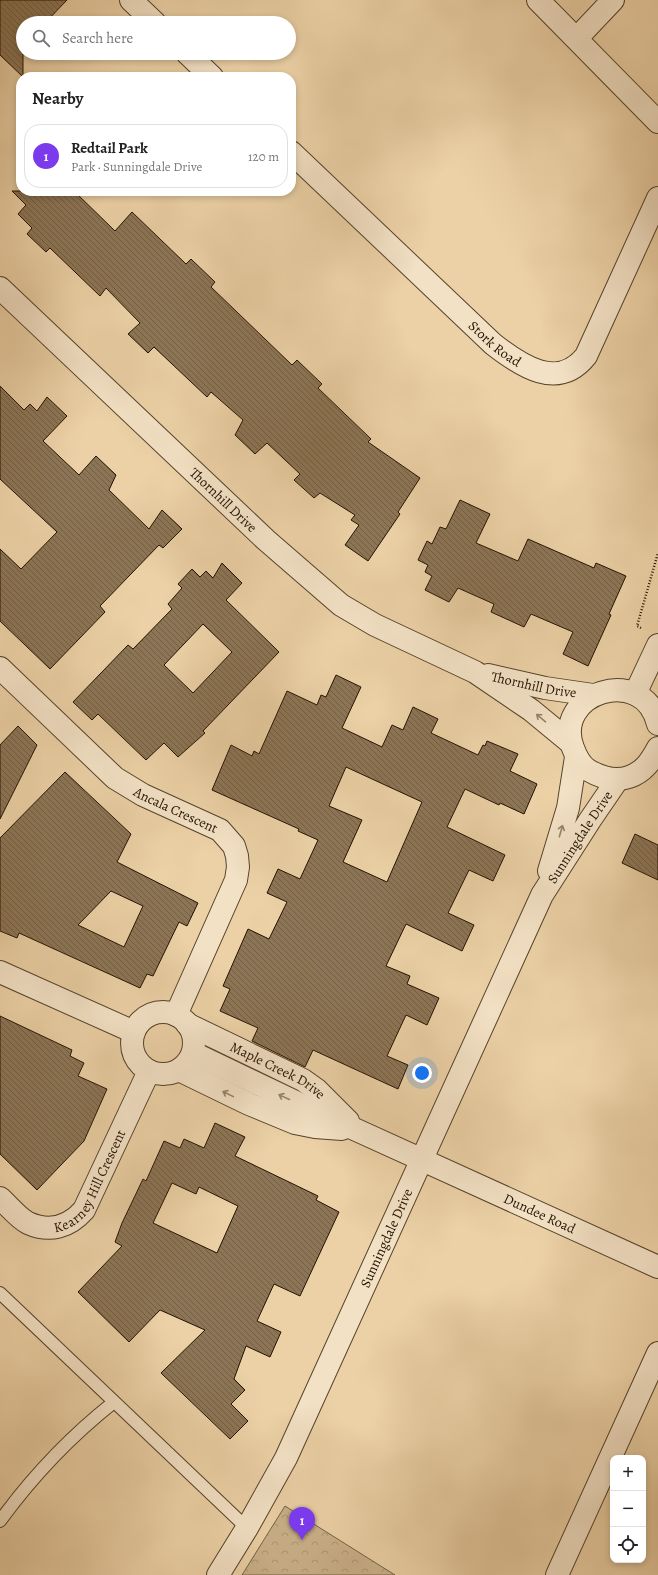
<!DOCTYPE html>
<html lang="en">
<head>
<meta charset="utf-8">
<style>
	:root { --surface:#fff; --page:#f2f2f2; --text:#222; --muted:#767676; --line:#e0e0e0; --accent:#7c3aed }
	body { margin:0; font-family:Alegreya,serif; background:var(--page); color:var(--text) }
	.controls { position:absolute; right:12px; bottom:12px; display:grid; overflow:hidden; border-radius:8px; box-shadow:0 2px 6px #0003 }
	.controls button { width:36px; height:36px; display:grid; place-items:center; padding:0; border:0; border-bottom:1px solid var(--line); background:var(--surface); color:var(--text); font:20px sans-serif }
	.you { position:absolute; left:422px; top:1073px; width:14px; height:14px; margin:-10px; border:3px solid #fff; border-radius:50%; background:#1a73e8; box-shadow:0 0 0 6px #1a73e833 }
	.badge { display:grid; place-items:center; width:26px; height:26px; border-radius:50%; background:var(--accent); color:#fff; font-size:13px; font-weight:700 }
	.pin { position:absolute; translate:-50% -33px; filter:drop-shadow(0 1px 2px #0008) }
	.pin::after { content:''; position:absolute; top:21px; width:14px; height:12px; background:inherit; clip-path:polygon(0 0,100% 0,50% 100%) }
	.list { margin:0; padding:0; list-style:none }
	h2 { display:flex; justify-content:space-between; align-items:center; height:52px; margin:0; padding:0 16px; font-size:17px }
	h2 small { font-size:13px; font-weight:400; color:var(--muted) }
	.list li { display:grid; grid-template-columns:26px 1fr auto; gap:12px; align-items:center; box-sizing:border-box; height:64px; margin:0 8px 8px; padding:0 8px; border:1px solid var(--line); border-radius:16px }
	.list b { display:block; font-size:15px; white-space:nowrap }
	.list p { margin:0; font-size:13px; white-space:nowrap; color:var(--muted) }
	.list em { font-size:13px; font-style:normal; color:var(--muted) }
	.icon { flex:none; width:22px; height:22px; fill:none; stroke:currentColor; stroke-width:2; stroke-linecap:round; stroke-linejoin:round }
	.map { position:relative; flex:none; width:658px; height:1575px; overflow:hidden }
	.search { position:absolute; background:var(--surface); box-shadow:0 2px 6px #0003; left:16px; top:16px; width:280px; height:44px; display:flex; align-items:center; gap:10px; box-sizing:border-box; padding:0 14px; border-radius:22px; color:var(--muted); font-size:15px }
	.panel { position:absolute; background:var(--surface); box-shadow:0 2px 6px #0003; left:16px; top:72px; width:280px; height:124px; border-radius:16px }
	.map>svg:first-child { display:block }
	.park { fill:url(#park-crowns); stroke:#766245 }
	.building { fill:url(#building-back-hatch); stroke:#231200; fill-rule:evenodd }
	.lines { fill:none; stroke-linecap:round; stroke-linejoin:round }
	.lane-casing { stroke:#55422a; stroke-width:14 }
	.street-casing { stroke:#55422a; stroke-width:24 }
	.path { stroke:#231200; stroke-width:2.5; stroke-dasharray:1 2; stroke-linecap:butt }
	.lane { stroke:#f3e1c5; stroke-width:12 }
	.street { stroke:#f3e1c5; stroke-width:22 }
	.oneway { stroke:#95846c }
	.labels { text-anchor:middle; stroke-width:4; stroke-linejoin:round; paint-order:stroke }
	.street-label { font-size:14px; fill:#231200; stroke:#f3e1c5 }
</style>
</head>
<body>
<div class="map">
<svg width="658" height="1575" viewBox="0 0 658 1575">
	<defs>
		<pattern id="park-crowns" width="20" height="18" patternUnits="userSpaceOnUse"><rect width="20" height="18" fill="#cab18a"/><path d="M2 6a3 3 0 1 1 6 0M12 15a3 3 0 1 1 6 0" fill="none" stroke="#ad9775"/></pattern>
		<pattern id="building-back-hatch" width="6" height="6" patternUnits="userSpaceOnUse"><rect width="6" height="6" fill="#8c7556"/><path d="M-1 5l2 2M0 0l6 6M5-1l2 2" fill="none" stroke="#725f45"/></pattern>
	</defs>
	<rect width="100%" height="100%" fill="#ecd1a6"/>
	<filter id="stains"><feTurbulence type="fractalNoise" baseFrequency=".005" numOctaves="4"/><feColorMatrix values="0 0 0 0 .2 0 0 0 0 .09 0 0 0 0 .02 0 0 0 .5 -.17"/></filter>
	<radialGradient id="worn" r=".72"><stop offset=".6" stop-color="#630" stop-opacity="0"/><stop offset="1" stop-color="#630" stop-opacity=".3"/></radialGradient>
	<!-- park -->
	<path class="park" d="M285 1506 395 1575H242Z"/>
	<!-- building -->
	<g class="building">
		<path d="M0 0H67L45 23H23V77L0 55Z"/>
		<path d="M12 191H74L115 231 132 212 186 264 191 259 215 282 211 287 292 365 297 360 322 384 318 388 371 439 368 442 420 478 398 512 400 514 368 561 345 545 359 525 351 520 355 515 320 493 314 498 294 480 300 474 267 443 255 454 235 435 243 420 211 392 207 397 154 347 148 353 128 334 140 323 106 288 100 296 50 248 46 252 27 234 32 228 18 214 26 205Z"/>
		<path d="M0 386 24 410 30 404 37 411 47 397 67 416 43 441 79 475 96 456 116 475 109 490 149 529 162 510 182 529 163 548 159 545 100 606 105 612 50 669 0 621V549L21 569 57 532 0 479Z"/>
		<path d="M460 500 490 514 476 543 518 561 528 539 594 568 596 563 626 576 609 614 611 615 588 666 563 654 573 632 531 614 524 627 491 612 494 604 458 588 449 602 425 590 432 576 425 572 428 565 418 560 427 541 432 544 440 527 446 529Z"/>
		<path d="M222 563 242 583 226 600 279 652 203 731 205 733 178 757 164 743 146 760 98 714 92 720 73 702 128 645 133 649 172 609 168 604 182 588 178 584 192 569 200 577 206 571 213 578ZM203 624 232 652 193 693 164 665Z"/>
		<path d="M336 675 361 687 342 728 382 747 392 725 403 730 413 707 438 719 431 733 478 755 483 745 485 746 487 741 518 754 510 771 537 784 524 814 500 803 499 805 465 789 447 827 505 855 493 881 469 870 448 913 474 925 462 951 406 924 386 966 410 976 407 984 439 998 427 1025 406 1015 387 1056 408 1065 398 1089 313 1050 305 1067 252 1041 258 1028 220 1011 230 989 223 986 248 929 269 939 287 902 267 893 278 869 300 879 318 840 298 831 299 829 212 790 231 745 252 756 254 751 259 754 287 691 317 705 321 695 326 697ZM346 767 422 802 387 882 343 862 362 820 329 806Z"/>
		<path d="M18 726 37 745 0 819V745Z"/>
		<path d="M65 772 131 834 117 862 198 903 187 926 179 922 153 976 147 974 140 988 19 933 17 938 0 931V838ZM111 891 143 906 124 947 78 925Z"/>
		<path d="M635 834 658 845V880L622 863Z"/>
		<path d="M0 1016 72 1050 70 1056 84 1063 78 1076 107 1089 84 1141 37 1190 0 1154Z"/>
		<path d="M215 1123 245 1137 235 1156 318 1196 316 1200 339 1212 300 1296 274 1284 257 1321 281 1332 270 1357 246 1346 234 1379 245 1390 231 1404 248 1421 230 1439 161 1373 205 1330 160 1310 129 1342 78 1292 122 1246 115 1242 122 1223 143 1179 146 1181 164 1141 180 1148 184 1139 204 1148ZM172 1183 196 1194 199 1187 238 1206 217 1253 153 1223Z"/>
	</g>
	<g class="lines">
		<!-- lane casing -->
		<g class="lane-casing">
			<g id="lane">
				<path d="M0 1293 247 1528"/>
				<path d="M0 1521C32 1477 71 1436 114 1402"/>
			</g>
		</g>
		<!-- street casing -->
		<g class="street-casing">
			<g id="street">
				<path d="M131 0 155 23"/>
				<path d="M538 0 658 122"/>
				<path d="M577 38 613 0"/>
				<path d="M187 53 212 77"/>
				<path id="s1" d="M291 152 493 344C521 366 558 391 586 356L658 198"/>
				<path id="s2" d="M0 288 266 540 341 605 375 625 475 672 531 710 571 743"/>
				<path id="s3" d="M0 668 115 778 143 795 220 830 234 846 237 856 238 867 236 880 176 1015"/>
				<path id="s4" d="M488 675 545 688 593 695"/>
				<path d="M635 694 658 645"/>
				<path d="M658 724C643 663 552 693 573 748 576 756 580 765 588 770 600 777 615 782 629 777 644 772 651 761 658 748"/>
				<path d="M549 871 568 808 576 757"/>
				<path d="M0 972 134 1032"/>
				<circle cx="163" cy="1043" r="31"/>
				<path id="s5" d="M187 1024 303 1080 317 1090 348 1121"/>
				<path id="s6" d="M193 1053 308 1108 658 1267"/>
				<path d="M179 1070 249 1104 295 1123 315 1127 342 1129"/>
				<path id="s7" d="M0 1198C8 1205 18 1218 28 1223 50 1233 69 1227 84 1210L149 1071"/>
				<path id="s8" d="M218 1575 247 1528 286 1458 542 895 590 820 618 779"/>
				<path d="M557 1575 658 1353"/>
			</g>
		</g>
		<!-- path -->
		<path class="path" d="M641 628 637 626 658 553"/>
		<!-- lane -->
		<use href="#lane" class="lane"/>
		<!-- street -->
		<use href="#street" class="street"/>
	</g>
	<!-- one-way arrows -->
	<defs><path id="oneway-shaft" d="M-6 0H5M1.5-3L5.5 0L1.5 3" fill="none" stroke-width="1.6" stroke-linecap="round" stroke-linejoin="round"/></defs>
	<g class="oneway">
		<use href="#oneway-shaft" transform="translate(541 718) rotate(-140)"/>
		<use href="#oneway-shaft" transform="translate(561 831) rotate(-74)"/>
		<use href="#oneway-shaft" transform="translate(228 1094) rotate(-154)"/>
		<use href="#oneway-shaft" transform="translate(284 1097) rotate(-155)"/>
	</g>
	<g class="labels">
		<!-- street labels -->
		<g class="street-label">
			<text dy="5" stroke="none"><textPath href="#s1" startOffset="280">Stork Road</textPath></text>
			<text dy="5" stroke="none"><textPath href="#s2" startOffset="308">Thornhill Drive</textPath></text>
			<text dy="5" stroke="none"><textPath href="#s4" startOffset="47">Thornhill Drive</textPath></text>
			<text dy="5" stroke="none"><textPath href="#s3" startOffset="228">Ancala Crescent</textPath></text>
			<text dy="5" stroke="none"><textPath href="#s8" startOffset="823">Sunningdale Drive</textPath></text>
			<text dy="5" stroke="none"><textPath href="#s5" startOffset="102">Maple Creek Drive</textPath></text>
			<text dy="5" stroke="none"><textPath href="#s7" startOffset="126">Kearney Hill Crescent</textPath></text>
			<text dy="5" stroke="none"><textPath href="#s6" startOffset="382">Dundee Road</textPath></text>
			<text dy="5" stroke="none"><textPath href="#s8" startOffset="377">Sunningdale Drive</textPath></text>
		</g>
	</g>
	<rect width="100%" height="100%" filter="url(#stains)"/>
	<rect width="100%" height="100%" fill="url(#worn)"/>
</svg>
<div class="controls">
<button>+</button>
<button>−</button>
<button><svg class="icon" aria-label="locate" viewBox="0 0 24 24"><circle cx="12" cy="12" r="6"/><path d="M12 2v4M12 18v4M2 12h4M18 12h4"/></svg></button>
</div>
<div class="you"></div>
<div class="pin badge" style="left:302px;top:1540px">1</div>
<div class="search"><svg class="icon" aria-label="search" viewBox="0 0 24 24"><circle cx="10" cy="10" r="6"/><path d="M15 15l6 6"/></svg>Search here</div>
<section class="panel">
<h2>Nearby<small></small></h2>
<ul class="list">
<li><span class="badge">1</span><div><b>Redtail Park</b><p>Park · Sunningdale Drive</p></div><em>120 m</em></li>
</ul>
</section>
</div>
</body>
</html>
